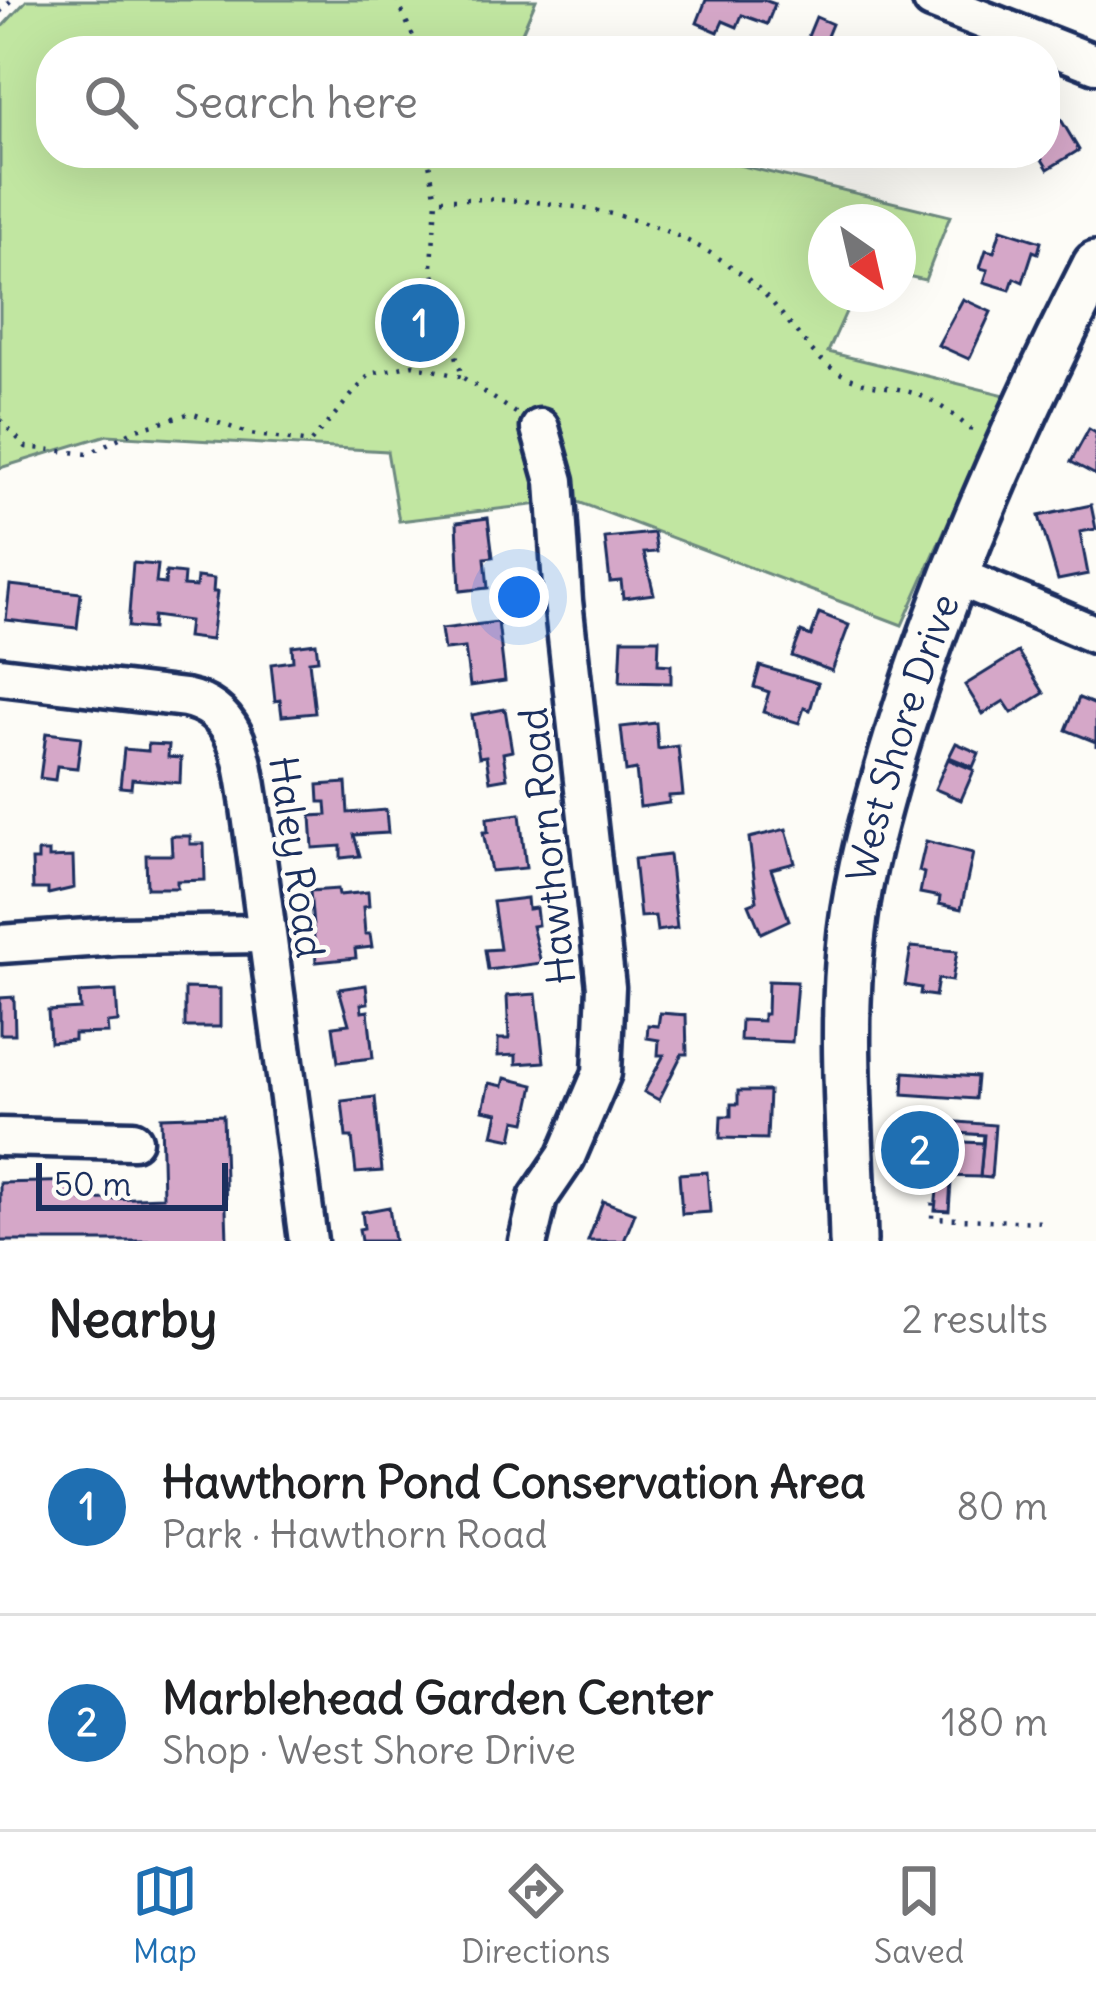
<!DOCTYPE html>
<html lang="en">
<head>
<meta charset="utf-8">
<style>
	:root { --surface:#fff; --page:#f6f6f6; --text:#202124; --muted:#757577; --line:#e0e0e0; --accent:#1f6fb2 }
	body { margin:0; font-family:Delius,sans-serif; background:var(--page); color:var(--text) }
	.compass { position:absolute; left:808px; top:204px; width:108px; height:108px; border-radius:50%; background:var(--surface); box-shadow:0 12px 48px #0002; rotate:146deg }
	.scale { position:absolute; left:36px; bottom:30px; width:192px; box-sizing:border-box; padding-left:12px; border:6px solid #1b2f5e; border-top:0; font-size:33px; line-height:42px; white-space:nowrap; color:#1b2f5e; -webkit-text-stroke:9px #fdfcf7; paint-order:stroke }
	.you { position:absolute; left:519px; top:597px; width:42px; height:42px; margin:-30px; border:9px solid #fff; border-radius:50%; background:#1a73e8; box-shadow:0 0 0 18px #1a73e833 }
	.badge { display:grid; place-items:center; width:78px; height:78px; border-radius:50%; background:var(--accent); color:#fff; font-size:39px; font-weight:700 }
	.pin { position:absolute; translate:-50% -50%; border:6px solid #fff; box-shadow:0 3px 12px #0006 }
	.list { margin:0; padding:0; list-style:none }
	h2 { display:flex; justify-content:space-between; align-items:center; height:156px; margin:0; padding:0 48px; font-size:51px }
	h2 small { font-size:39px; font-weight:400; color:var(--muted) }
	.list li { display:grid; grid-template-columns:78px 1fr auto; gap:36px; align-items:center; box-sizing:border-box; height:216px; padding:0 48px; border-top:3px solid var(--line) }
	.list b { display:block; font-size:45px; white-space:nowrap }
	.list p { margin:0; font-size:39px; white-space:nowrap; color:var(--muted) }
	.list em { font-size:39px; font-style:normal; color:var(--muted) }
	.icon { flex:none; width:66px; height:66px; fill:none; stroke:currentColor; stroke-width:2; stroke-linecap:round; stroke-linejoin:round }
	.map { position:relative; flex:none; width:1096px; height:1241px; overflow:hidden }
	.search { position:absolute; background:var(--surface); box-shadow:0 12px 48px #0002; left:36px; right:36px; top:36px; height:132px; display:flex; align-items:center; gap:30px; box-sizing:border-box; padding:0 42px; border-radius:48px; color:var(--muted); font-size:45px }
	.sheet { height:588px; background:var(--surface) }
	nav { display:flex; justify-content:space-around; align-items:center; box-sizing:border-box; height:168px; border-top:3px solid var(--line); background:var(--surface); font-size:33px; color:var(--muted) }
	nav a { display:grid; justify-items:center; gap:6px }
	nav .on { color:var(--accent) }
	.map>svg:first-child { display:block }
	.green { fill:#c1e6a1; stroke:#6e8a80; stroke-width:3 }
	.building { fill:#d5a7c8; stroke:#1b2f5e; stroke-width:3 }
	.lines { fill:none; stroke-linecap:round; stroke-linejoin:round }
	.minor-casing { stroke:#1b2f5e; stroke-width:45 }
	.major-casing { stroke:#1b2f5e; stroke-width:54 }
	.path { stroke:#1b2f5e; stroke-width:4.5; stroke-dasharray:3 9; stroke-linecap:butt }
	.minor { stroke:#fdfcf7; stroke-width:36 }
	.major { stroke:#fdfcf7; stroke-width:45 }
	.labels { text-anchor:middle; stroke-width:9; stroke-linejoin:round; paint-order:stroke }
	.street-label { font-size:39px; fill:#1b2f5e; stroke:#fdfcf7 }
</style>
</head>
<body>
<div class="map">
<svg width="1096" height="1241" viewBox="0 0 1096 1241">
	<rect width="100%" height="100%" fill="#fdfcf7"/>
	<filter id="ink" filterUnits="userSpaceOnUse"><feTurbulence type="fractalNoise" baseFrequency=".00833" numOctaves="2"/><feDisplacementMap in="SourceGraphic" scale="24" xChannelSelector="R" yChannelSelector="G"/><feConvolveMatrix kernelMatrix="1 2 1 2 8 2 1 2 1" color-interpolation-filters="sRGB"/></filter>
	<g filter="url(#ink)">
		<!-- green -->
		<path class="green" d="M27 0H536L514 51H51V153H689L950 216 925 280 898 274V222H826V294H854L828 352 1005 395 902 625 573 500 399 521 387 451 107 435 0 468V29Z"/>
		<!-- building -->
		<g class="building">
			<path d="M706 0H764L775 4 767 24 742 15 737 27 723 21 718 32 697 23Z"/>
			<path d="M816 17 832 24 823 46 836 51H802Z"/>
			<path d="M1060 118 1079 150 1048 169 1038 153H1045V127Z"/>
			<path d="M1001 229 1041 242 1038 253 1033 251 1023 282 1014 278 1010 290 984 282 988 270 980 268 986 250 994 252Z"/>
			<path d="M963 299 991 312 969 359 938 345Z"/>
			<path d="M1089 429 1096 433V475L1071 462Z"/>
			<path d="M1091 505 1096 529 1080 532 1088 574 1058 580 1039 516Z"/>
			<path d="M488 518 493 557 485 558 488 588 460 591 457 522Z"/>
			<path d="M654 533 657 552 644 553 654 594 623 598 621 581 610 582 605 538Z"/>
			<path d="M133 563 158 565 156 583 165 584 166 572 184 574 183 586 196 587 197 577 214 579 213 592H217L211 640 187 637 189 621 153 616 152 629 128 627Z"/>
			<path d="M10 585 81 593 77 628 6 620Z"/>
			<path d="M819 613 849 625 832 671 792 656 801 632 811 636Z"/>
			<path d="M498 622 505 681 470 686 465 648 444 650 441 629Z"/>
			<path d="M622 639H659L658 664 671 665V683L620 682Z"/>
			<path d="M316 643 318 660 309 661 315 713 282 716 280 700 275 701 271 664 293 661 292 646Z"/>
			<path d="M1018 652 1044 693 1012 713 1004 701 983 714 965 685Z"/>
			<path d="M760 666 818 683 810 710 804 708 799 723 763 712 769 692 754 687Z"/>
			<path d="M1079 698 1096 705V747V742L1066 730Z"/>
			<path d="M505 709 512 751 503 753 507 778 490 781 486 756 479 757 472 715Z"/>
			<path d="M656 723 658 749 678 746 683 795 669 796V803L640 807 636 770 626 772 621 727Z"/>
			<path d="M46 733 81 737 77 768 57 766 55 780 40 778Z"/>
			<path d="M956 743 979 753 973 767 949 757Z"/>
			<path d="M148 744 169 745 168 757 181 758 180 783 132 779 131 788 120 787 124 749 148 751Z"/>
			<path d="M948 759 974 770 961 800 935 789Z"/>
			<path d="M346 783 348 813 386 810 388 833 354 835 360 856 341 858V846L313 848 311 816 327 815 326 802H319L318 785Z"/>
			<path d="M520 814 526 868 491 871 483 832H488L487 818Z"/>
			<path d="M786 829 795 863 771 869 789 920 761 933 749 904 757 901 749 838Z"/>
			<path d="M171 836H190V844H204L205 880 177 881V888H147L146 855H172Z"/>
			<path d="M926 841 973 853 961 909 939 904 940 897 920 893 924 873 919 871Z"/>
			<path d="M38 852H49V858L73 857 74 888 48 894V889H33L32 860H38Z"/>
			<path d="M669 855 677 928 657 931 655 916 640 917 634 859Z"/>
			<path d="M338 889 339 895 368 892 369 906 363 907 365 934H370L372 947 355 949 356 958 316 962 310 891Z"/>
			<path d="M527 898 528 909 536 908 538 925 532 926 541 963 488 970 485 950 500 949 493 902Z"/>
			<path d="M911 947 957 951 952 981 938 979 935 996 920 994 921 988 905 985Z"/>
			<path d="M768 981 797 982 792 1042 740 1040 741 1020 763 1021V1014H767Z"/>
			<path d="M366 985 368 1003 361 1004 362 1012 368 1011 373 1058 338 1062 333 1026 349 1024 339 989Z"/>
			<path d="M185 988 220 989V1027H185Z"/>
			<path d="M116 991 118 1022 107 1023 108 1033 74 1034V1040L50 1042 48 1011 80 1009 79 993Z"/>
			<path d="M536 994 544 1062 516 1064V1055L498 1056V1039H509L507 996Z"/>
			<path d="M14 997 15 1034H0V998Z"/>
			<path d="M660 1013 686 1015 687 1054H682L659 1100 644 1092 664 1055H658L659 1040 647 1038 648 1025 658 1026Z"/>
			<path d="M904 1072 977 1077 975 1099 903 1094Z"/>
			<path d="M505 1078 534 1085 526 1122 516 1120 512 1139 493 1135 498 1113 483 1110 489 1083 503 1086Z"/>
			<path d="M738 1091H769L767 1139 720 1138 721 1116H731V1104H738Z"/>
			<path d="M375 1097 382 1171 356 1173 352 1137H346L342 1101Z"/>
			<path d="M223 1115 227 1241H0V1183L81 1181 82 1200 163 1197 161 1117Z"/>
			<path d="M946 1121 995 1125 991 1178 980 1177 984 1135 945 1132Z"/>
			<path d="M903 1123 946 1127 938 1181 901 1178 903 1158H897L898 1137 902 1138Z"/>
			<path d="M944 1141 983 1143 980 1177 941 1176Z"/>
			<path d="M707 1172 710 1212 682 1214 679 1174Z"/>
			<path d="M938 1181 951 1182 949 1211 935 1210Z"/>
			<path d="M603 1201 635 1213 624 1241H588Z"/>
			<path d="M389 1207 394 1241H361L359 1229 364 1228 362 1212Z"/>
		</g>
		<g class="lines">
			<!-- minor casing -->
			<g class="minor-casing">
				<g id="minor">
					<path d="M932 0 1096 64"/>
					<path d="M954 575 1096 635"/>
					<path d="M0 676 185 698C237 709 242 755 249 799L308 1241"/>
					<path d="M0 944 117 936 264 934"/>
					<path d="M0 1137 133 1140"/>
					<path d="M528 1241 538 1198 566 1157 602 1073 606 987 563 601 555 481 540 428"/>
				</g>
			</g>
			<!-- major casing -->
			<g class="major-casing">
				<g id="major">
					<path id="s1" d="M853 1241C851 1139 840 1033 852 931 859 871 876 811 893 753 943 585 1016 422 1096 265"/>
				</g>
			</g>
			<!-- path -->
			<g class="path">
				<path d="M397 0 415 41 416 51"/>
				<path d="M0 12 11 0"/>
				<path d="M427 153 436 199"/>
				<path d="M516 413 462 377 432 267 436 199C551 198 665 207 756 286 780 307 808 352 830 367 866 391 882 382 916 394 940 403 959 419 977 435"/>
				<path d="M0 420 26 447 88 454 137 429 191 413 250 434 310 443 370 374 413 365 462 377"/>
				<path d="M895 1171 898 1181 933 1189 932 1218 1044 1222 1045 1219"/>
			</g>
			<!-- minor -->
			<use href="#minor" class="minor"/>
			<!-- major -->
			<use href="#major" class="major"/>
		</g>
	</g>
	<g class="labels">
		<!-- street labels -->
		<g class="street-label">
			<text dy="14" stroke="none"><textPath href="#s1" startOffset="510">West Shore Drive</textPath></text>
			<text transform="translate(547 846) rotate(-96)" y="14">Hawthorn Road</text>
			<text transform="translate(297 857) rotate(82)" y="14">Haley Road</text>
		</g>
	</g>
</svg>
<svg class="compass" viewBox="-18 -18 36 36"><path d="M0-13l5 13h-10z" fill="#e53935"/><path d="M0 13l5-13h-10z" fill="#757577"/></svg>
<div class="scale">50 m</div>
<div class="you"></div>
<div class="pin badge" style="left:420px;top:323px">1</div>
<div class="pin badge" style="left:920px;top:1150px">2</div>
<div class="search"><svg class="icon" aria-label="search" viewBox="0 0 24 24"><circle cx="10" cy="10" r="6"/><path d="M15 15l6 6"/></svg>Search here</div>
</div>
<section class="sheet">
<h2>Nearby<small>2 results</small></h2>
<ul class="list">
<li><span class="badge">1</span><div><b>Hawthorn Pond Conservation Area</b><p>Park · Hawthorn Road</p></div><em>80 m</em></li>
<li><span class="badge">2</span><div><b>Marblehead Garden Center</b><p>Shop · West Shore Drive</p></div><em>180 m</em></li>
</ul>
</section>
<nav>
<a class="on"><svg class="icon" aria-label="map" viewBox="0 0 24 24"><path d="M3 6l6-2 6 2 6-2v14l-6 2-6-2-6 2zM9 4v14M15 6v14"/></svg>Map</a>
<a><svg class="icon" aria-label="directions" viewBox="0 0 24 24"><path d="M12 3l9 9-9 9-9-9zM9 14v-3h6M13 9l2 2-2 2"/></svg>Directions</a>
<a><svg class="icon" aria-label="saved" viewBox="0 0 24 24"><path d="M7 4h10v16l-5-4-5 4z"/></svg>Saved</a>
</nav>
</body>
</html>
